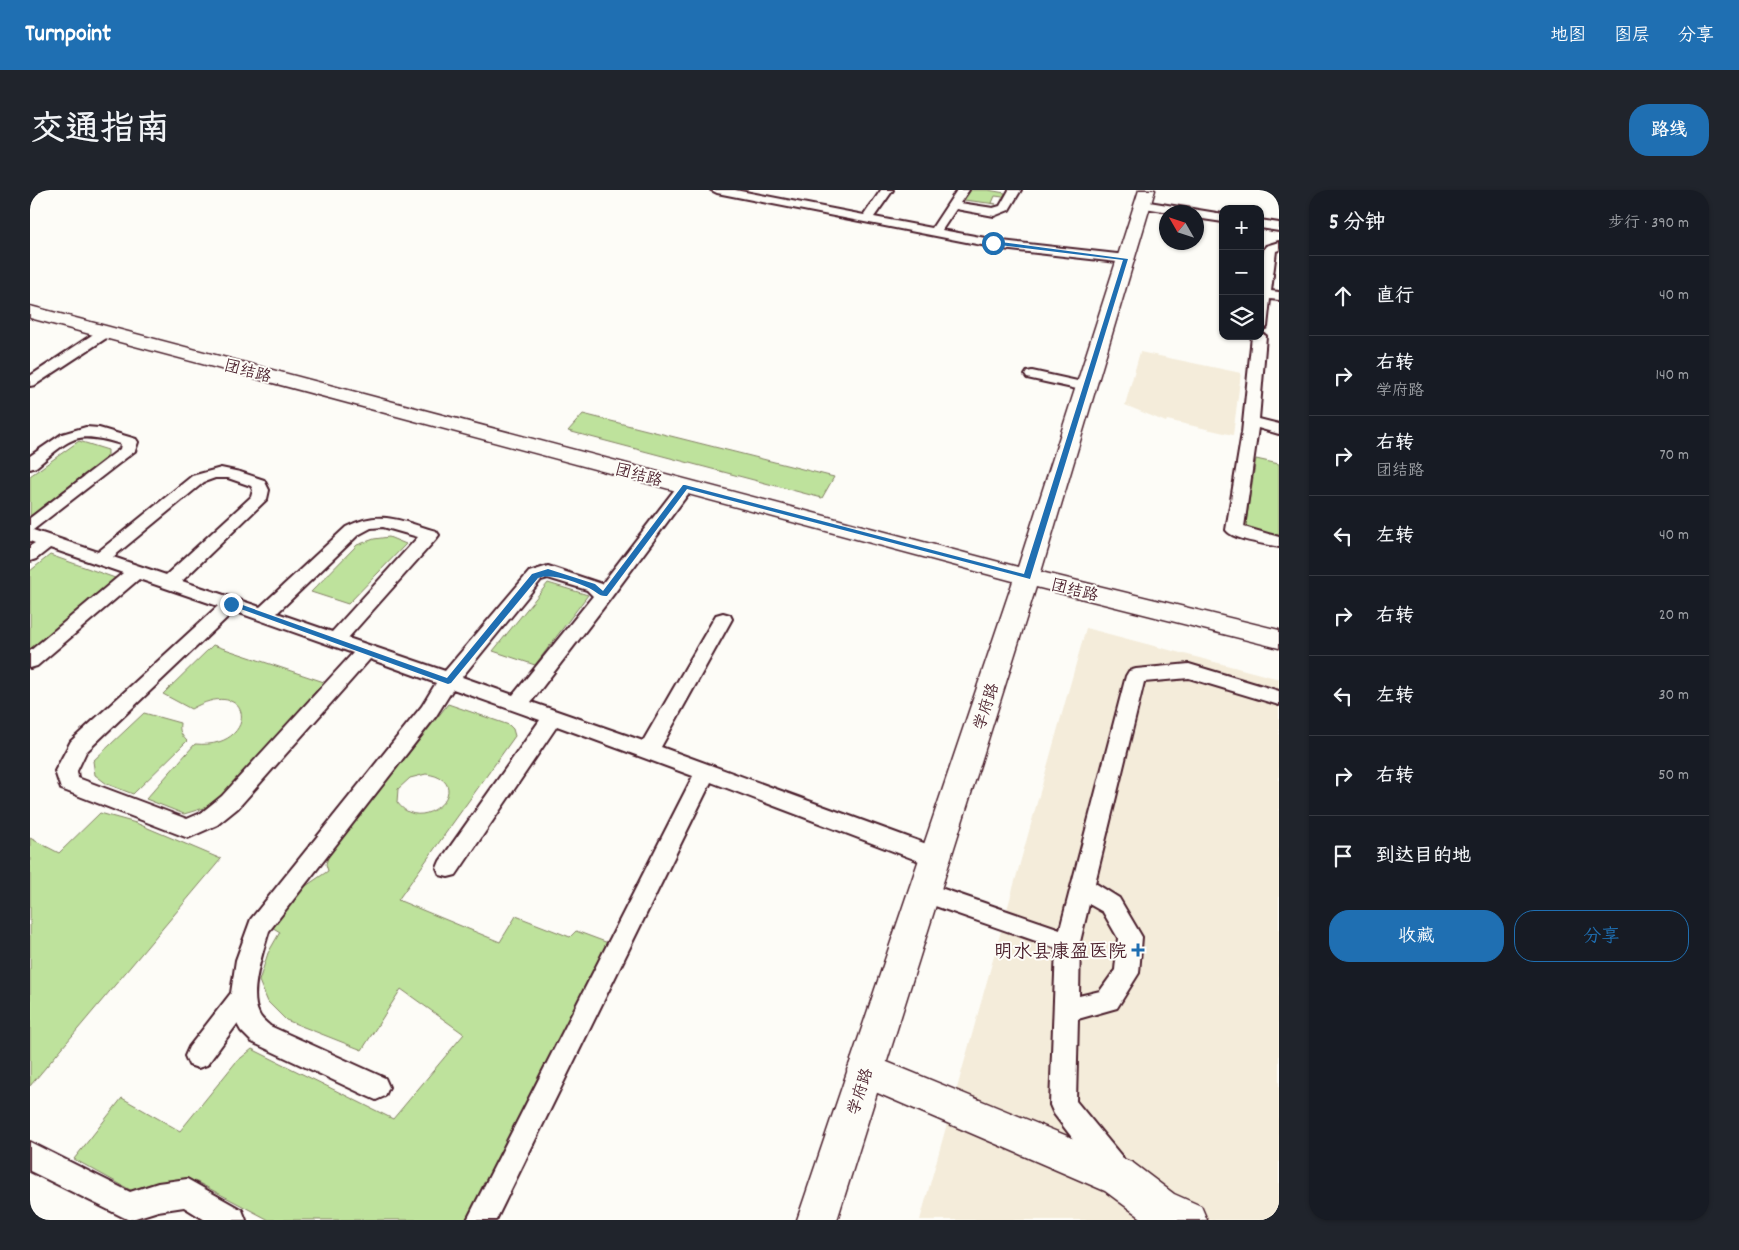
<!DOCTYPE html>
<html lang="zh">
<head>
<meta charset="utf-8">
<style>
	:root { --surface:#171b24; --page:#20242c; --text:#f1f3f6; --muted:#9ea1a6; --line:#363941; --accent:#1f6fb2 }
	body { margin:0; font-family:Dekko,"LXGW WenKai TC",sans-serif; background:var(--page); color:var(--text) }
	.controls { position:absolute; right:15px; top:15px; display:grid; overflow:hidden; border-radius:10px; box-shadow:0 1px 4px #0004 }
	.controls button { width:45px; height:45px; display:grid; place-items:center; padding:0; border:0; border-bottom:1px solid var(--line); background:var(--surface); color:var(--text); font:25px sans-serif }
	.compass { position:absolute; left:1129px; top:15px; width:45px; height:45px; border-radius:50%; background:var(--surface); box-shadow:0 1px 4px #0004; rotate:309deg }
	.stop { position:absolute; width:15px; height:15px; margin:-11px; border:4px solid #1f6fb2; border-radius:50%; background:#fff }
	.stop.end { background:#1f6fb2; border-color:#fff; box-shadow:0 1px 5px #0008 }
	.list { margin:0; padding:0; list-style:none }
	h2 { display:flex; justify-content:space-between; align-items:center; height:65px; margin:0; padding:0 20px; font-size:21px }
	h2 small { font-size:16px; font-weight:400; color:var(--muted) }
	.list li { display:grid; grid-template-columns:32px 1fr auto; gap:15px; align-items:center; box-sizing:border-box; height:80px; padding:0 20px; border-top:1px solid var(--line) }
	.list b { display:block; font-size:19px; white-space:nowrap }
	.list p { margin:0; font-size:16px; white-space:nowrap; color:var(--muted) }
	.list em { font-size:16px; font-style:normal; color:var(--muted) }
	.actions { display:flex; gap:10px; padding:15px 20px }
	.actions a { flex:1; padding:11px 0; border:1px solid var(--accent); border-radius:20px; text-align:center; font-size:18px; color:var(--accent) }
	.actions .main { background:var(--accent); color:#fff }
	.icon { flex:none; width:28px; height:28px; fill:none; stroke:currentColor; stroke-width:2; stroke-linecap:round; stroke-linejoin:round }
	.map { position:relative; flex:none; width:1249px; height:1030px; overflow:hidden; border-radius:20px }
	header { display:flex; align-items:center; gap:30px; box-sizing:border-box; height:70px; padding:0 25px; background:var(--accent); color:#fff }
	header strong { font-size:24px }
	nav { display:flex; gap:28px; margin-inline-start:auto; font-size:18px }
	.intro { display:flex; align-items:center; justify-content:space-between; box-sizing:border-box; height:120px; padding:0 30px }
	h1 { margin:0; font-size:35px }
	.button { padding:12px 22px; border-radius:20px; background:var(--accent); color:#fff; font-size:18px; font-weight:700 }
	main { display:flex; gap:30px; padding:0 30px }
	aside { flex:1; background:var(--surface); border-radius:20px; box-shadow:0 1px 4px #0004 }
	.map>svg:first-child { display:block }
	.built { fill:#f4ecda }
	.green { fill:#bee29c; stroke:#848064; fill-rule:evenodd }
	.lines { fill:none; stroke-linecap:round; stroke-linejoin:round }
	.service-casing { stroke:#4a1f2b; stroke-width:4 }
	.minor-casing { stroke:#4a1f2b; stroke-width:3 }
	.tertiary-casing { stroke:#4a1f2b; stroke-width:3 }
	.service { fill:#fdfcf7; fill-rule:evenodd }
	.minor { fill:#fdfcf7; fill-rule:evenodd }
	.tertiary { fill:#fdfcf7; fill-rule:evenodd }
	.route { fill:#1f6fb2 }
	.poi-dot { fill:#1f6fb2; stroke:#fdfcf7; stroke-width:2 }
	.labels { text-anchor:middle; stroke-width:4; stroke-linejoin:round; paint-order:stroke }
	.street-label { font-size:16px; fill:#4a1f2b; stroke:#fdfcf7 }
	.near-poi-label { font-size:19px; fill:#4a1f2b; stroke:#fdfcf7; text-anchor:end }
</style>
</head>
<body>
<header>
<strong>Turnpoint</strong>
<nav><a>地图</a><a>图层</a><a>分享</a></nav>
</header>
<div class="intro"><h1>交通指南</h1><a class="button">路线</a></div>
<main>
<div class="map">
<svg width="1249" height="1030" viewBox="0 0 1249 1030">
	<rect width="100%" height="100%" fill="#fdfcf7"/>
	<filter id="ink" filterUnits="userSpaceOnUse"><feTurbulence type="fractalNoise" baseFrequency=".02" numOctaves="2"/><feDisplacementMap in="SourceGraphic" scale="10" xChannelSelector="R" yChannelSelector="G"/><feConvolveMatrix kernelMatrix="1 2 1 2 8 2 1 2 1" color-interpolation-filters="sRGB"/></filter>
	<g filter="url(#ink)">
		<!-- built -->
		<g class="built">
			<path d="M1110 162 1211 183 1203 245 1137 230 1136 232 1095 215Z"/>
			<path d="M1056 438 1249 489V1030H890Z"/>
		</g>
		<!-- green -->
		<g class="green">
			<path d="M939 0H958L975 3 973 7 965 6 962 13 966 14 934 10Z"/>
			<path d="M553 224 804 287 792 308 538 241Z"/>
			<path d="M49 251 78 260V266L0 326V286Z"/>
			<path d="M1226 269 1249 274V347L1215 338Z"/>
			<path d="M359 347 376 354 318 414 281 402 327 355 344 349Z"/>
			<path d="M20 365 88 389 0 461V381Z"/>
			<path d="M518 393 558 405 505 475 463 461Z"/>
			<path d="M183 455 294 492 194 604 174 618 154 624 116 609 165 554C230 560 225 483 161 519L133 504Z"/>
			<path d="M418 514 479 535 483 539 485 546 368 710 470 752 486 726 540 747 546 741 581 754 439 1030H239L167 992 131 995 106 1003 44 969 92 908 150 941 206 872 222 859 363 929 434 844 371 799 332 860 256 830 238 812 229 791 238 763 250 742 240 736 264 704 298 681 296 674 299 664ZM396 584C449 591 393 649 367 612L368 599 380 588Z"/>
			<path d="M114 523 150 533C149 541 151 545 157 551L103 604 77 594 65 585 63 571Z"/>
			<path d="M70 623 106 633 191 669 0 896V648L29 663Z"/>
		</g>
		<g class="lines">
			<!-- service casing -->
			<g class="service-casing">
				<g id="service">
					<path d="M681 0H705L834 25 851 0H863L844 27 902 38 927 0H939L930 13 963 18 970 16 979 0H991L979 20 964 26 926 19 912 40 972 51 1096 65 1102 69 1096 73 972 59 687 3Z"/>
					<path d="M1113 11 1193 24V32L1166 28V22H1139L1109 17 1107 15Z"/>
					<path d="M1230 30 1249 33V41L1230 38Z"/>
					<path d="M1249 52V60L1246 61 1241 101 1249 102V110L1240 109 1237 137 1230 141V84L1234 59 1236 56Z"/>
					<path d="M76 138 81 139 83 142 81 145 5 195 0 196V186L71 139Z"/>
					<path d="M1230 142 1236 146 1229 229 1249 234V244L1228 238 1214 337 1249 347V357C1236 354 1203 350 1196 340L1212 243 1222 146H1230Z"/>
					<path d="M1002 181 1061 194 1063 197 1061 200 1056 201 997 188 995 185 997 182Z"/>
					<path d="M56 237 69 238 106 249 108 252 105 261 3 340 68 362 162 286 191 278 210 282 234 290 239 300 237 309 152 391 230 417 316 337C351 319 370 331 406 341L409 345 406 349 318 448 415 481 499 382 518 376 572 394 649 294H661L663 297 661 300 580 409 501 512 613 551 686 425 693 423 700 425 702 429 631 557 913 660 916 667 913 674 905 676 897 674 681 592 466 1030H437L663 586 527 536 426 685 418 687 410 685 407 678 410 671 510 530 423 499 406 526 239 741C233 762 218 804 229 824 231 829 236 832 240 836L355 888 359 897 355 906 346 910 337 906 222 852 211 841 207 834 177 875 168 878 159 875 155 866 159 857 201 803 206 770 221 729 392 516 406 493 340 469 208 618 187 635 158 648 31 599 25 581 41 551 188 416 109 389 7 476 0 478V461L93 383 20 358 6 369 0 371V356L5 353 0 351V328L90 259 91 254C44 240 42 248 6 277L0 279V266L32 244ZM185 288H198L221 296 223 300 221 307 136 385 83 367 174 292ZM353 337 388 347 302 442 247 423 328 345 341 338ZM518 388 557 400 563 406 483 505 432 487 511 390ZM204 421 323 463 192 606 171 623 157 629 48 588 47 581 56 562Z"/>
					<path d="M1159 474 1249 501V515L1159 488 1114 492 1065 693 1089 708 1112 747 1109 783 1087 818 1048 829 1046 911 1093 968 1097 978 1093 988 1083 992 1073 988 1024 924 1020 915 1026 758 885 709 881 702 885 695 893 692 1030 739 1096 486 1099 481 1106 479ZM1059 714 1073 722 1088 748 1085 780 1070 801 1049 806 1050 752Z"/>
					<path d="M0 952 100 1002 128 993 157 989 212 1020 216 1030H175L154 1017 128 1021 99 1030 0 981Z"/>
				</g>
			</g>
			<!-- minor casing -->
			<g class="minor-casing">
				<path id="minor" d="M835 863 1103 973 1144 1004 1171 1016 1177 1030H1114L1075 1001 822 892 817 880 822 868Z"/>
			</g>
			<!-- tertiary casing -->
			<g class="tertiary-casing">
				<path id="tertiary" d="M1109 0H1125L1011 382 1249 440V458L1006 397 807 1030H767L983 391 0 128V116L988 377Z"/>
			</g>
			<!-- service -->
			<use href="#service" class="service"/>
			<!-- minor -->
			<use href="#minor" class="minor"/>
			<!-- tertiary -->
			<use href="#tertiary" class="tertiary"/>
		</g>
	</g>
	<!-- route -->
	<path class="route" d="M963 51 1098 69 1000 389 657 299 577 406C569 407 566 401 559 398 544 391 522 383 508 388L421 493 418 494 197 414 204 412 417 488 502 384 518 379 565 394 573 401 653 295H655L994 384 1093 70 961 54Z"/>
	<!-- markers -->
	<path class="poi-dot" d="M1105.5 752.5h5v5h5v5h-5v5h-5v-5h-5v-5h5z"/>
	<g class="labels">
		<!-- street labels -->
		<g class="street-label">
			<text transform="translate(218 180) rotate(15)" y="6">团结路</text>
			<text transform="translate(609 284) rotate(15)" y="6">团结路</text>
			<text transform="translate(1045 399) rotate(14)" y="6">团结路</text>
			<text transform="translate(955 516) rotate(-72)" y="6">学府路</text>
			<text transform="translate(829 901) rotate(-72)" y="6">学府路</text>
		</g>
		<!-- near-poi labels -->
		<g class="near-poi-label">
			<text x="1097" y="767">明水县康盈医院</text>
		</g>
	</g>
</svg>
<div class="controls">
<button>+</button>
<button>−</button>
<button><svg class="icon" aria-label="layers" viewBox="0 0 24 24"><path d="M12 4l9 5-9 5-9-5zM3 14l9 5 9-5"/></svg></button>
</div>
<svg class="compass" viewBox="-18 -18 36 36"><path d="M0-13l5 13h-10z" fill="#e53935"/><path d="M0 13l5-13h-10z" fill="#9ea1a6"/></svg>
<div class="stop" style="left:963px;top:53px"></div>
<div class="stop end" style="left:201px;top:414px"></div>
</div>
<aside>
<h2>5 分钟<small>步行 · 390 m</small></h2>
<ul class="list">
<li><svg class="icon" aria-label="ahead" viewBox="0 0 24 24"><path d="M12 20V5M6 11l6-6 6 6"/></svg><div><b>直行</b></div><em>40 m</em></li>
<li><svg class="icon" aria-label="right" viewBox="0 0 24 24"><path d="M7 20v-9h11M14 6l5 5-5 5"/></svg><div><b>右转</b><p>学府路</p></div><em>140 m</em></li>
<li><svg class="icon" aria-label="right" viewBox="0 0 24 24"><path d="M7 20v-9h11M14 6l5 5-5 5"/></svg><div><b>右转</b><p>团结路</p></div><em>70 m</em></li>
<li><svg class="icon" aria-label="left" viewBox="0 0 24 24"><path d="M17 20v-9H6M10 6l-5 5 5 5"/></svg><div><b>左转</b></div><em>40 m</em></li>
<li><svg class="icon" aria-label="right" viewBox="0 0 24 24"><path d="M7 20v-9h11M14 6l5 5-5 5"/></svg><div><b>右转</b></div><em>20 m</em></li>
<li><svg class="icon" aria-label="left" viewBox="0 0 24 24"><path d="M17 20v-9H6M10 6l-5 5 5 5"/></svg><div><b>左转</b></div><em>30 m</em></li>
<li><svg class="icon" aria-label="right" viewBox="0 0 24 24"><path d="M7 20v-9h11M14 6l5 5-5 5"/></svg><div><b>右转</b></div><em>50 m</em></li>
<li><svg class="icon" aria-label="arrive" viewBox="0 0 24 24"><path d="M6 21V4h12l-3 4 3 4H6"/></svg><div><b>到达目的地</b></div></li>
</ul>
<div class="actions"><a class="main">收藏</a><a>分享</a></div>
</aside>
</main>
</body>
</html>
